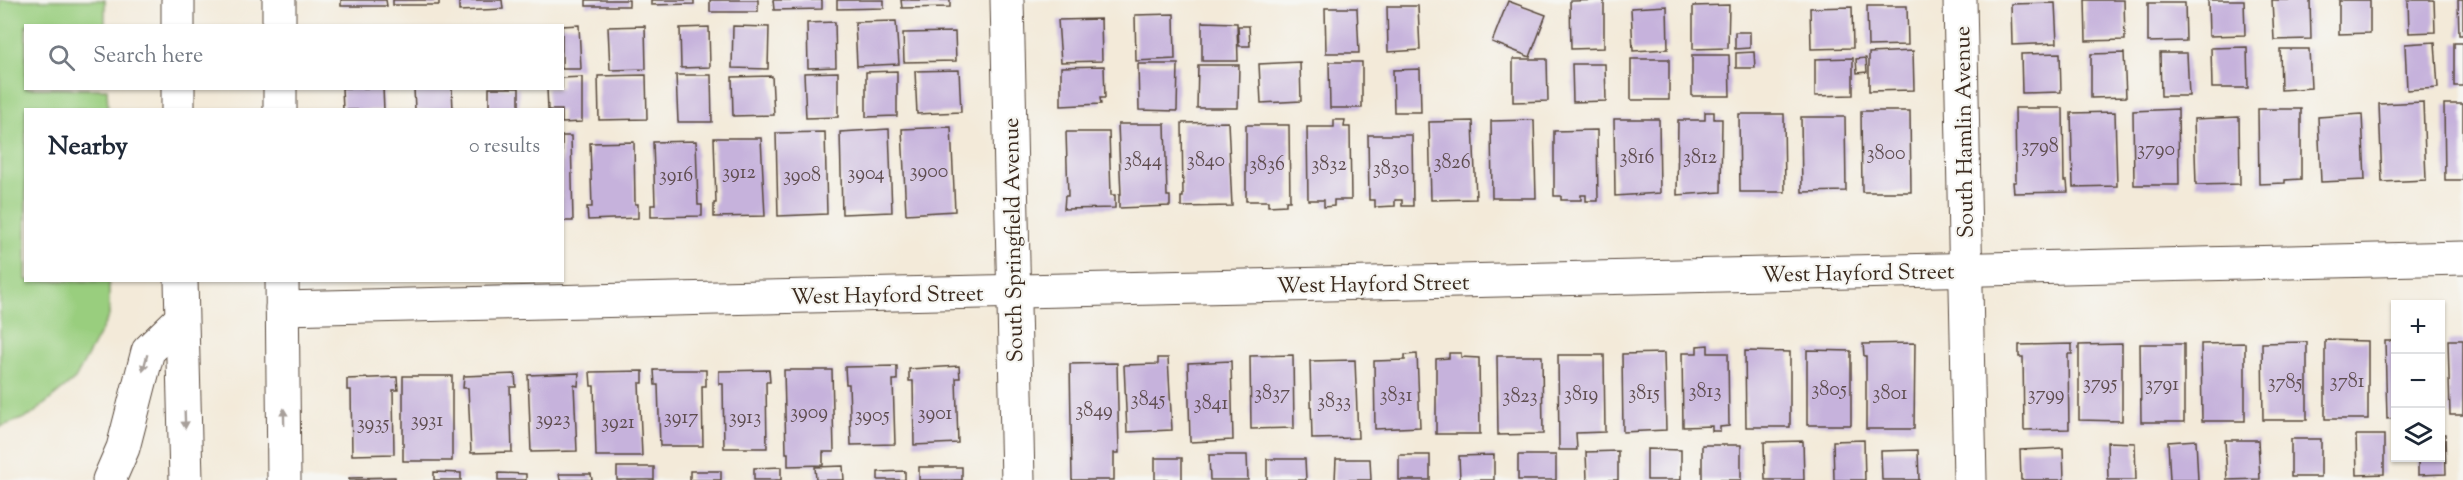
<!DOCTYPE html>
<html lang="en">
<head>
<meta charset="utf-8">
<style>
	:root { --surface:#fff; --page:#f6f6f7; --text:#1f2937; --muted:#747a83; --line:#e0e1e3 }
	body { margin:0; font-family:"Sorts Mill Goudy",serif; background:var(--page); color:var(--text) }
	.controls { position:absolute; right:18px; bottom:18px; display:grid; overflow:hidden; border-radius:0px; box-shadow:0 2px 4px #0004 }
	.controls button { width:54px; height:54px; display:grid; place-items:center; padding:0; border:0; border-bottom:2px solid var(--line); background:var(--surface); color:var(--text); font:30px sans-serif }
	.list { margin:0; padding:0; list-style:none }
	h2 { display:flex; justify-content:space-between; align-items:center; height:78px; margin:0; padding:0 24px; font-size:26px }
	h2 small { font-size:20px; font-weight:400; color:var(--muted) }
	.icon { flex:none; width:33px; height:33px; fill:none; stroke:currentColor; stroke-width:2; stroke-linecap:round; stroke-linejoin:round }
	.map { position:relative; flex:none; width:2463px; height:480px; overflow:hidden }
	.search { position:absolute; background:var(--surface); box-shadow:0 2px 4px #0004; left:24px; top:24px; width:540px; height:66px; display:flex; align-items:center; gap:15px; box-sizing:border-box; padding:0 21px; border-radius:0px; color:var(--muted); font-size:22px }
	.panel { position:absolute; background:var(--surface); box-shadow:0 2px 4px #0004; left:24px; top:108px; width:540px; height:174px; border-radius:0px }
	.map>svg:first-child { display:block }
	.green { fill:#99ce7e; stroke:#6a7c4e; stroke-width:1.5 }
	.building { fill:#c6b2dc }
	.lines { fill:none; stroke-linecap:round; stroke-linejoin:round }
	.minor-casing { stroke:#57473a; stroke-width:35 }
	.secondary-casing { stroke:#57473a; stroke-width:35 }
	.minor { stroke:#fff; stroke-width:33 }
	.secondary { stroke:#fff; stroke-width:33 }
	.oneway { fill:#a79f9a }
	.labels { text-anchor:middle; stroke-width:4.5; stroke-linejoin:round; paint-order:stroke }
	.number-label { font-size:20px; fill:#5e4c4e }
	.street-label { font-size:22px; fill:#3b2a1e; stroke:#f6f6f2 }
</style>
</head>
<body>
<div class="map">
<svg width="2463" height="480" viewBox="0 0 2463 480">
	<rect width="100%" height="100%" fill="#f6f6f2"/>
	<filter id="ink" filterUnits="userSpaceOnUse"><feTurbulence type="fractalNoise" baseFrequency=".0167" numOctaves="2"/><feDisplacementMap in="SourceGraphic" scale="12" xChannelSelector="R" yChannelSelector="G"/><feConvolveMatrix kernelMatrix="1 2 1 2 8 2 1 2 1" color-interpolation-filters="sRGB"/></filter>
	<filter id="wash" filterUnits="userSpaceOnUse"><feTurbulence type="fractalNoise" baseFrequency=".008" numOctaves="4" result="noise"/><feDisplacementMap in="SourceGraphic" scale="24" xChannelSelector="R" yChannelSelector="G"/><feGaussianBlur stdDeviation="1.35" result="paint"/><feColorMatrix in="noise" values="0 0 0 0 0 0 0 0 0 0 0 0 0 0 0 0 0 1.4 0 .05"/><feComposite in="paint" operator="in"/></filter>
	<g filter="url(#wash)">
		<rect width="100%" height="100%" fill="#f3ead9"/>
		<!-- green -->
		<path class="green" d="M0 0H105V25L26 26V88L107 89 108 109 26 110V280L109 281V316L75 379 30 416 0 427Z"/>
		<g id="blocks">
			<!-- building -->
			<g class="building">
				<path d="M341 0H386L387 6H341Z"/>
				<rect x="393" y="0" width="46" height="5"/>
				<path d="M459 0H502L503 9 459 11Z"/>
				<rect x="586" y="0" width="43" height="6"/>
				<path d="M651 0H694V4L651 5Z"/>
				<rect x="710" y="0" width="48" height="12"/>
				<path d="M773 0H822V9L774 10Z"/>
				<path d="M837 0H884V8L837 9Z"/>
				<path d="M901 0H950V7L902 8Z"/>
				<path d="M1604 0V48L1571 49 1570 1Z"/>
				<path d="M2085 0H2124L2125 40 2086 41Z"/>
				<path d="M2208 0H2244L2245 35 2209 36Z"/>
				<path d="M2272 0H2310L2311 39 2274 40Z"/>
				<path d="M2339 0H2370V33L2339 34Z"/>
				<path d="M2408 0H2434L2435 32 2409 33Z"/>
				<path d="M2458 0H2463V35H2459Z"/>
				<path d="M1508 1 1546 15 1530 57 1492 42Z"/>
				<path d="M2055 3 2057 43 2012 45 2011 4Z"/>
				<path d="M2148 3H2185L2186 41 2148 42Z"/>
				<path d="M1729 5 1728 48 1693 49V6Z"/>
				<path d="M1387 6H1418L1420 50 1388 52Z"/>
				<path d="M1667 6 1668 49 1633 51 1631 8Z"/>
				<path d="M1867 6H1907L1908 45 1868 46Z"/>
				<path d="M1852 7 1853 48 1811 49 1810 8Z"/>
				<path d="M1325 8H1357L1359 53H1326Z"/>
				<path d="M1174 14 1175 59 1136 61 1135 15Z"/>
				<path d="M1101 19 1102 61 1061 62 1058 20Z"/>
				<path d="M896 21 899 64 857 66 855 22Z"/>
				<path d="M835 22 836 67 808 68 807 23Z"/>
				<path d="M1202 22 1237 23 1238 61H1202Z"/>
				<path d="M579 25 581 69H562V26Z"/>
				<path d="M645 26 646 69 610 70 608 27Z"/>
				<path d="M733 26 769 27 768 69 732 68Z"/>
				<path d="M1238 26H1249L1250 46H1239Z"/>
				<path d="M709 27 710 67 681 68 680 28Z"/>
				<path d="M955 32 956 61 904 62 903 33Z"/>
				<path d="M1735 32H1750V48L1735 49Z"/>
				<path d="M2435 42 2438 88 2407 90 2405 44Z"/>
				<rect x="2454" y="43" width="9" height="43"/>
				<path d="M2247 47 2248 88H2212L2211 48Z"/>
				<path d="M2280 49H2309L2311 88 2281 90Z"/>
				<path d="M1913 51 1914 90 1869 91V53Z"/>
				<path d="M1754 52 1755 68H1736V53Z"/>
				<path d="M2060 53 2061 92 2022 93 2021 54Z"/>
				<path d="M2124 53 2126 97 2091 98V54Z"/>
				<path d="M2160 53H2187L2189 96H2161Z"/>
				<path d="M1692 55H1729L1730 96H1692Z"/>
				<path d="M1853 58V95L1815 96V59Z"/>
				<path d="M1866 58 1867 72 1857 73 1856 59Z"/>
				<path d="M1513 59H1547L1548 101 1513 102Z"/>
				<rect x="1631" y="59" width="38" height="41"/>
				<path d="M1300 62 1301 101 1261 103 1259 64Z"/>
				<path d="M1329 62H1362V108H1330Z"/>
				<path d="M1138 64H1178L1177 111 1139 110Z"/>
				<path d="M1572 64H1605L1606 101 1573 102Z"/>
				<path d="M1198 65H1239L1238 108H1197Z"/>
				<path d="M1104 66 1105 98H1100L1101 104 1061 106V67Z"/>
				<path d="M1420 69 1421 112H1394L1393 70Z"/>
				<path d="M959 70 961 112 917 114 915 71Z"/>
				<path d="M897 71V116L866 117V72Z"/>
				<path d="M838 72V117L806 118 804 73Z"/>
				<path d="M646 75 647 119 599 120 598 76Z"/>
				<path d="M676 75H711L712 122H678Z"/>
				<path d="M772 76 774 115 733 116 732 77Z"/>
				<path d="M582 77V122L562 123V110H548L547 88H562V78Z"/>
				<path d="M342 88H383L384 110H343Z"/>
				<path d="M414 88H452L453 110H415Z"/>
				<rect x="489" y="88" width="30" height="22"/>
				<path d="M2423 102 2426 180 2382 182 2379 104Z"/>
				<path d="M2444 104H2463V180H2445Z"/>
				<path d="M2015 108H2063L2064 181H2067L2068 192 2014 193 2013 182H2016Z"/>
				<path d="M2178 109 2179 185H2134L2133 111Z"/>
				<path d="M2258 109H2301V179L2285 180V183L2259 184Z"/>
				<path d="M1861 111H1910L1911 192H1862Z"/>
				<path d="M1705 112H1714V119H1722L1721 192 1677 195 1678 120H1705Z"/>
				<path d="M2115 112 2117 186 2073 187 2071 113Z"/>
				<path d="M1739 114H1784L1785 192H1740Z"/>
				<path d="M2362 114 2365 180 2321 182 2318 117Z"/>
				<path d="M1801 117H1845L1846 191 1802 192Z"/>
				<path d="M2239 117 2240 184 2196 185 2194 119Z"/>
				<path d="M1614 119H1659L1660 193 1615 196Z"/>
				<path d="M1334 120H1345L1344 127H1350L1351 200H1334V206L1324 207V200H1308L1307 127H1334Z"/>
				<path d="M1534 120 1536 198H1492L1491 121Z"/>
				<path d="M1473 121 1476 199 1431 200 1429 122Z"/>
				<path d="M1228 122 1232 206 1181 207V197H1183L1182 123Z"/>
				<path d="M1118 124H1165L1167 196H1170V206L1119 208V195H1121Z"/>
				<path d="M1246 125H1289L1290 201H1286V205L1268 206V201H1246Z"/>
				<path d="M951 127 955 211 906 214 902 129Z"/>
				<path d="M889 129 892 212 842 214 840 132Z"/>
				<path d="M1597 130 1598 201H1586V195H1581V200H1561V196H1554V131Z"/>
				<path d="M825 132 827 214 778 216 776 133Z"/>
				<path d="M1066 132H1109L1111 195H1115V208L1064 209 1065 196H1068Z"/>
				<path d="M1368 135H1412L1413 206H1402V200H1395V206L1375 207V200H1369Z"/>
				<path d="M562 136H571L573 221H562Z"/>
				<path d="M714 138H761L765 216 714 217V203H716Z"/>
				<path d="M696 141 698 205H702V216L651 217V205H655L653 142Z"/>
				<path d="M634 142 635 204H638V218L588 220 587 207H592L590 143Z"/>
				<path d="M2325 340 2368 341V419H2325Z"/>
				<path d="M2448 340H2463V415H2450Z"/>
				<path d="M2385 341H2396V418L2387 419Z"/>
				<path d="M2307 342V420H2263L2262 343Z"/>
				<path d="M1915 343 1914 429H1866V356H1864L1863 344Z"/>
				<path d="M2245 343V421H2202L2201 344Z"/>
				<path d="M2072 344V354H2068L2069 429 2024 430 2023 357H2019V345Z"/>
				<path d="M2122 344V421L2079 420V345Z"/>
				<path d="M2140 344H2184V422H2141Z"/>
				<path d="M1708 345V353H1728L1729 426 1720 427V431H1712V426L1683 427 1682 353H1697V346Z"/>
				<path d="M1807 350 1851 351V425H1807Z"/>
				<path d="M1745 351 1790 352V427H1746Z"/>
				<path d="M1449 353H1461V357L1479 358 1480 434H1436V359L1449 358Z"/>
				<path d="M1664 353 1666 430 1623 432 1622 354Z"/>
				<path d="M1417 354 1420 427 1375 429 1374 361 1405 360V355Z"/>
				<path d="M1293 355 1294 428 1251 429 1250 356Z"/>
				<path d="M1558 355H1604L1605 432 1576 433 1577 450H1559Z"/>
				<path d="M1497 356H1542L1543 434 1498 435Z"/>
				<path d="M1158 358H1168L1172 430 1127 432 1124 365 1158 364Z"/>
				<path d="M1355 360 1358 438 1312 439 1310 361Z"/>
				<path d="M1231 361 1233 440 1190 442 1188 363Z"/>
				<path d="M1117 363 1119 453H1114V480H1072L1070 364Z"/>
				<path d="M897 366V380H893L895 444 851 445 849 384H846L845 367Z"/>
				<path d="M959 366 960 378H956L958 443 914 445 913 381H909V369Z"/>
				<path d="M654 370H706V386H702L703 446H660L658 385H655Z"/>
				<path d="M769 370 770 382H766L767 448H724L723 384H719V371Z"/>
				<path d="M784 370H832L834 452H823V465L788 466V453H786Z"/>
				<path d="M643 371V383H639L642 456H596L594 386H591L590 372Z"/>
				<path d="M579 373 578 386 574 385 577 451 531 452 528 375Z"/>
				<path d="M515 374 516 387H510L512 452 471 453 468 388H463L464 376Z"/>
				<rect x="403" y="376" width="49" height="85"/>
				<path d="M397 377 398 390H393L394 454 352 455 351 390H347V379Z"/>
				<path d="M2440 434H2445L2446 474 2418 475V458H2440Z"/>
				<path d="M2356 435H2384V474L2357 475Z"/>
				<rect x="2291" y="439" width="30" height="38"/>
				<path d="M1864 440 1865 480H1834L1833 441Z"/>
				<path d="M2196 440 2198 480H2170L2168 442Z"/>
				<path d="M2225 440H2258L2260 479 2227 480Z"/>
				<path d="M1803 441 1804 480H1765L1764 442Z"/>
				<path d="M2107 442 2135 443 2136 480H2108Z"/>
				<rect x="1702" y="445" width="39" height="35"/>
				<path d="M2063 448 2064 480H2021L2020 450Z"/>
				<path d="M1647 449 1681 450V480H1647Z"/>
				<path d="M1918 450 1919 480H1882L1881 451Z"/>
				<path d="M1618 451V480H1587L1586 452Z"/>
				<path d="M1209 455H1247L1248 480H1210Z"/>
				<rect x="1399" y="455" width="31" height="25"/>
				<path d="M1494 455V480H1460L1459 456Z"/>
				<rect x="1518" y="455" width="38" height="25"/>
				<rect x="1155" y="458" width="27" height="22"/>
				<path d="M1267 459H1305L1306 480H1267Z"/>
				<path d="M1336 459H1370L1371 480H1335Z"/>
				<path d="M843 466 844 480H816L815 467Z"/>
				<rect x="617" y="467" width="37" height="13"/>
				<path d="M781 467V480H754V468Z"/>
				<rect x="919" y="467" width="43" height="13"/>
				<rect x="690" y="471" width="31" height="9"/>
				<path d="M905 471V480H878V472Z"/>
				<path d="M434 472 461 473V480H434Z"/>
				<path d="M498 473 526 474V480H498Z"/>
				<path d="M559 474H591L592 480H560Z"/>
				<path d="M395 477V480H349V478Z"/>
			</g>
		</g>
	</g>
	<g filter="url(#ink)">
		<use href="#blocks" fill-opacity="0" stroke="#57473a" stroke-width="1.5"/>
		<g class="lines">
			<!-- minor casing -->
			<g class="minor-casing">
				<g id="minor">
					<path d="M1007 0 1018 480"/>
					<path d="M1960 0 1970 480"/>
					<path d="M282 308 2463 258"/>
				</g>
			</g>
			<!-- secondary casing -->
			<g class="secondary-casing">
				<g id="secondary">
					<path d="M178 0V26"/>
					<path d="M279 0V26"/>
					<path d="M178 88V110"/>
					<path d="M280 88V110"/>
					<path d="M181 280 186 480"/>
					<path d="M282 280 284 480"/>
					<path d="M109 480 123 448 148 351 181 319"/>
				</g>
			</g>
			<!-- minor -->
			<use href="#minor" class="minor"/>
			<!-- secondary -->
			<use href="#secondary" class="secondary"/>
		</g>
		<!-- one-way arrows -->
		<defs><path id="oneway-solid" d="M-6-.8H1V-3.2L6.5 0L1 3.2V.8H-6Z" transform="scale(1.5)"/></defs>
		<g class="oneway">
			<use href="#oneway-solid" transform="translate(145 363) rotate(105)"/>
			<use href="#oneway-solid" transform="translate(284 417) rotate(-91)"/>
			<use href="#oneway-solid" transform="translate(185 420) rotate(88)"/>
		</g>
	</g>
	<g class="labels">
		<!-- number labels -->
		<g class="number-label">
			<text x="2040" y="152">3798</text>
			<text x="2156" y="155">3790</text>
			<text x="1886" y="159">3800</text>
			<text x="1637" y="163">3816</text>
			<text x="1700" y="163">3812</text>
			<text x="1143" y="166">3844</text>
			<text x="1206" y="166">3840</text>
			<text x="1452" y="168">3826</text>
			<text x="1267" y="170">3836</text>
			<text x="1329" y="170">3832</text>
			<text x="1391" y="174">3830</text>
			<text x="929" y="177">3900</text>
			<text x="739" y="178">3912</text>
			<text x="866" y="179">3904</text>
			<text x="676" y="181">3916</text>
			<text x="802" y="181">3908</text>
			<text x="2347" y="387">3781</text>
			<text x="2285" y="388">3785</text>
			<text x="2100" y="389">3795</text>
			<text x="2162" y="390">3791</text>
			<text x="1829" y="395">3805</text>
			<text x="1705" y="397">3813</text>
			<text x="1272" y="399">3837</text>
			<text x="1644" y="399">3815</text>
			<text x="1890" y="399">3801</text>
			<text x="1581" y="400">3819</text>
			<text x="2046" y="400">3799</text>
			<text x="1396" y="401">3831</text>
			<text x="1520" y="402">3823</text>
			<text x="1148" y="405">3845</text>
			<text x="1334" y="407">3833</text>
			<text x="1211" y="409">3841</text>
			<text x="1094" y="416">3849</text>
			<text x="809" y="418">3909</text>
			<text x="935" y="419">3901</text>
			<text x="872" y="421">3905</text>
			<text x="681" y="423">3917</text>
			<text x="745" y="423">3913</text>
			<text x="553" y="425">3923</text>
			<text x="427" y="426">3931</text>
			<text x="618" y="428">3921</text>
			<text x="373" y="429">3935</text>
		</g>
		<!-- street labels -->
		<g class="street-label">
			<text transform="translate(1963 132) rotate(-91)" y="8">South Hamlin Avenue</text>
			<text transform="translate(1012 240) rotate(-91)" y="8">South Springfield Avenue</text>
			<text transform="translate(1858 272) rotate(-1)" y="8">West Hayford Street</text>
			<text transform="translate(1373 283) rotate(-1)" y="8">West Hayford Street</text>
			<text transform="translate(887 294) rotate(-1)" y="8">West Hayford Street</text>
		</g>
	</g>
</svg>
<div class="controls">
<button>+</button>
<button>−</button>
<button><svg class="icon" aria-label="layers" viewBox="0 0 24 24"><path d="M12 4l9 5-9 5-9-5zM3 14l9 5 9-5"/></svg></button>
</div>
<div class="search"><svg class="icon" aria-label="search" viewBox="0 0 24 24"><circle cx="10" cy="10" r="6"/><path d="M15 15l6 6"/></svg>Search here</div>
<section class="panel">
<h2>Nearby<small>0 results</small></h2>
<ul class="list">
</ul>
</section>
</div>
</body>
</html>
